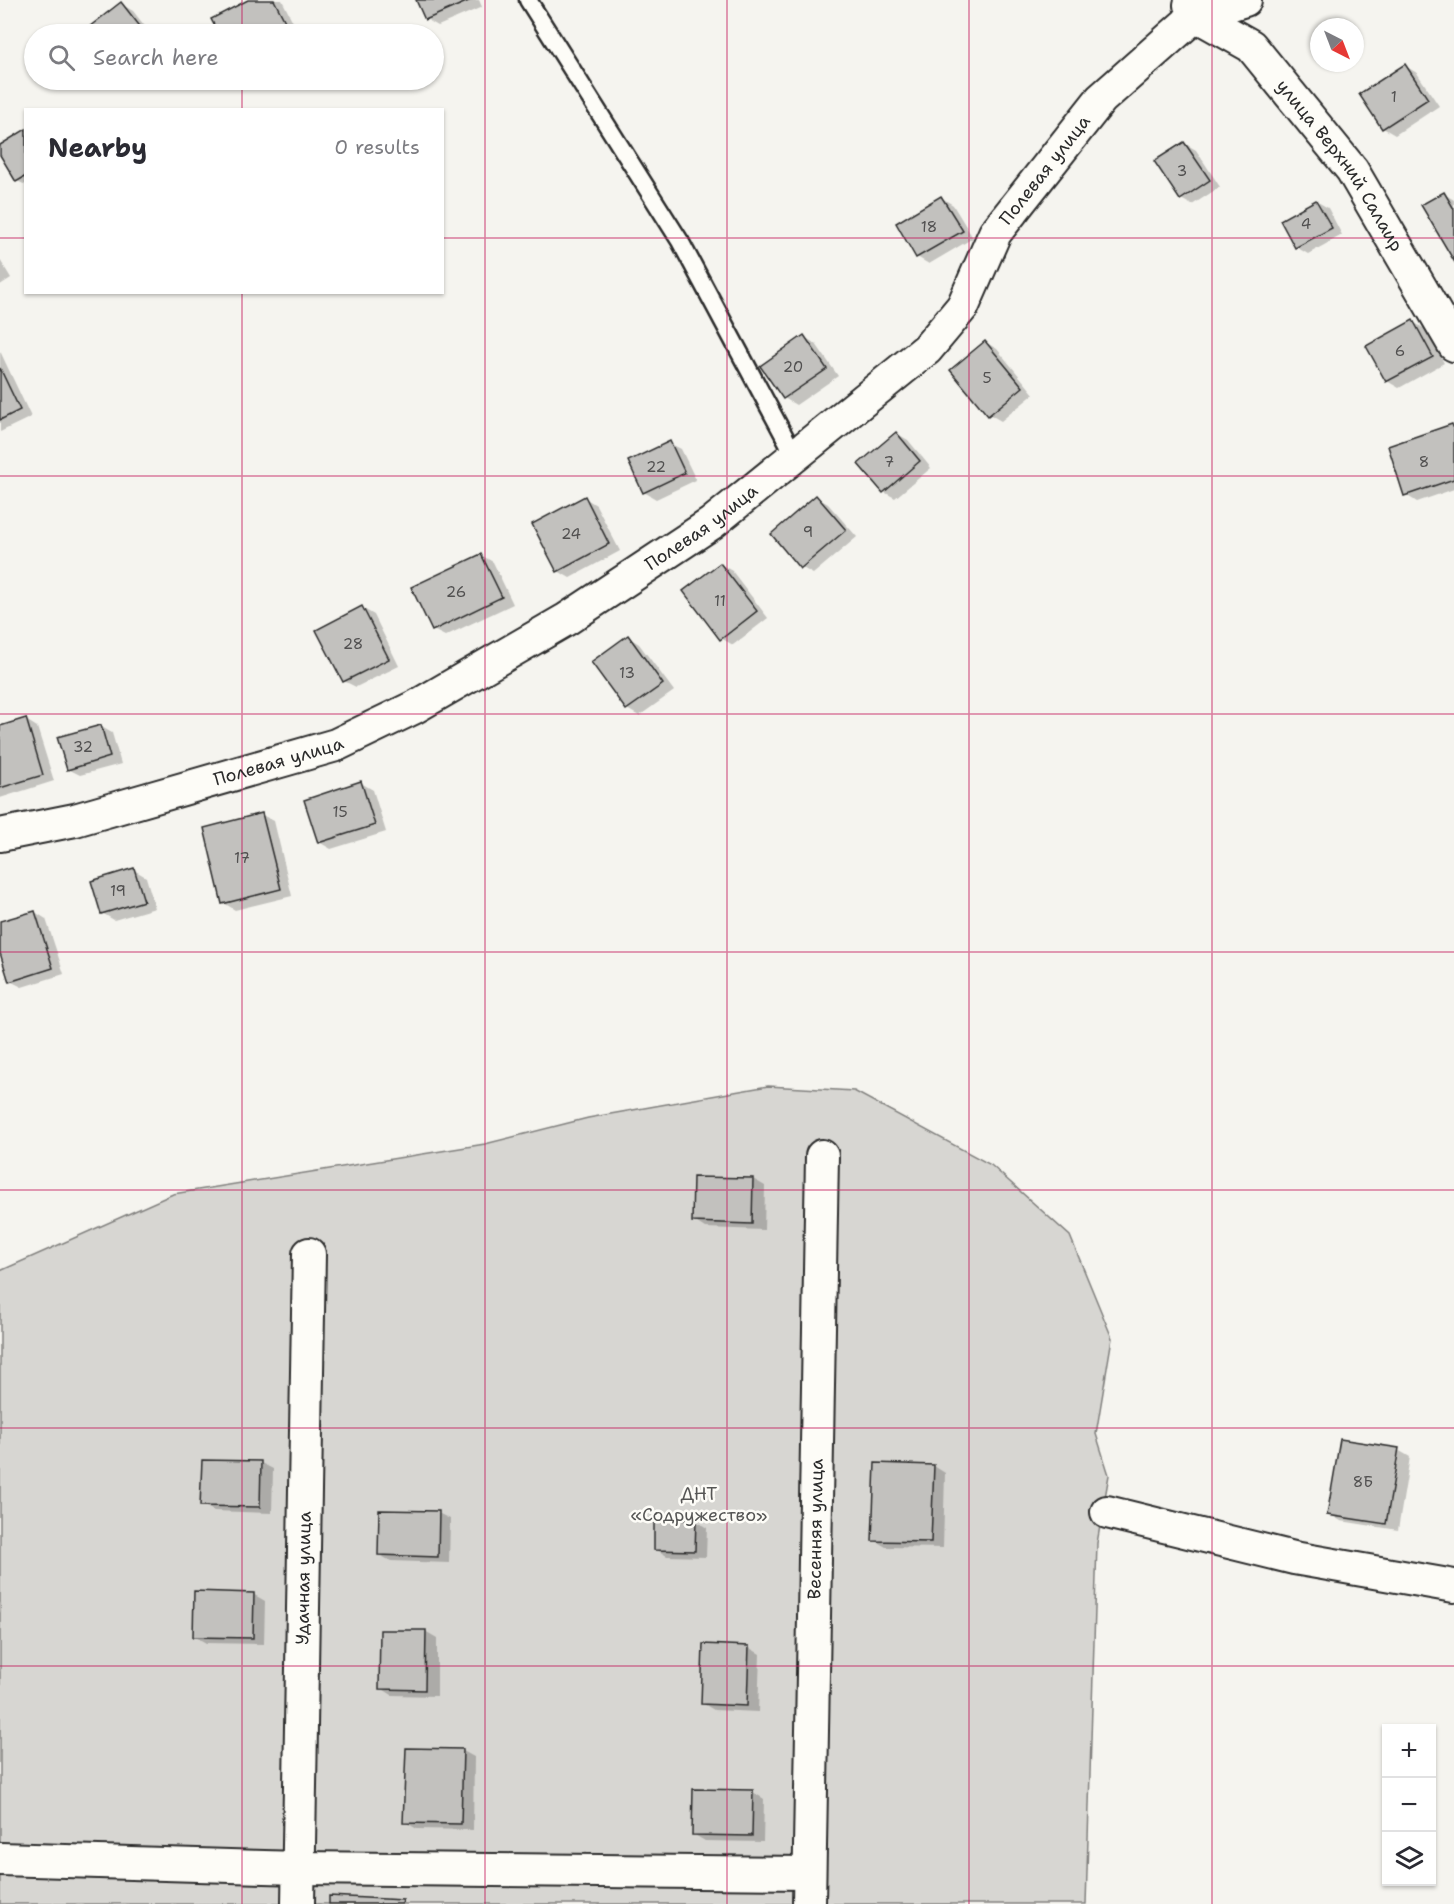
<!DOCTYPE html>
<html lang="en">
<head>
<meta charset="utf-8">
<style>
	:root { --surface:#fff; --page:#f2f2f3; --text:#2b2b33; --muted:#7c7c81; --line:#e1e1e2 }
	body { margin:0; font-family:"Shantell Sans",sans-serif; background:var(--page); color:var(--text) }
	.controls { position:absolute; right:18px; bottom:18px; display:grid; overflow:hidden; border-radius:0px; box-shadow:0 2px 4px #0004 }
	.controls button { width:54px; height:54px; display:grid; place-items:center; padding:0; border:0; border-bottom:2px solid var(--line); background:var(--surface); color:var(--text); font:30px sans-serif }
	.compass { position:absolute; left:1310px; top:18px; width:54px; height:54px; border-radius:50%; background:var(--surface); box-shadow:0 2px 4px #0004; rotate:138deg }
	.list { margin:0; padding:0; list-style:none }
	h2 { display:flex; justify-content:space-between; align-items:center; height:78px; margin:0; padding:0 24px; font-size:26px }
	h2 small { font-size:20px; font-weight:400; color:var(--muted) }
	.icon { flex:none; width:33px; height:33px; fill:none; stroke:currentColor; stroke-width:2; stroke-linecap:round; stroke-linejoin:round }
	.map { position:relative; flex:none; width:1454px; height:1904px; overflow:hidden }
	.search { position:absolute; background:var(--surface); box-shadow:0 2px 4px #0004; left:24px; top:24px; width:420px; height:66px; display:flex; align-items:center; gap:15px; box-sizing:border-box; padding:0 21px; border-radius:33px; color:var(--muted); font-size:22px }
	.panel { position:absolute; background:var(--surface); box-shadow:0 2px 4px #0004; left:24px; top:108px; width:420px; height:186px; border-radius:0px }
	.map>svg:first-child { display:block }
	.green { fill:#d7d6d2; stroke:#81807e; stroke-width:1.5 }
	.shadow { fill:#0003 }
	.building { fill:#c2c1be; stroke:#2b2b2b; stroke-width:1.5 }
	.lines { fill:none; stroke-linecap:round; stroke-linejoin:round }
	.lane-casing { stroke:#2b2b2b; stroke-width:21 }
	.street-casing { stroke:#2b2b2b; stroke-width:36 }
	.lane { stroke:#fdfcf7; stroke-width:16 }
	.street { stroke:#fdfcf7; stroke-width:32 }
	.grid { fill:none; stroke:#c2185b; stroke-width:1.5; stroke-opacity:0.55 }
	.labels { text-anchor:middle; stroke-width:5; stroke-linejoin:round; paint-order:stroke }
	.number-label { font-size:15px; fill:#515050 }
	.street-label { font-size:18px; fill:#2b2b2b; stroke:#fdfcf7 }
	.park-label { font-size:18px; fill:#565655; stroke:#fdfcf7 }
</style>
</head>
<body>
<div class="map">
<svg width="1454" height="1904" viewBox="0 0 1454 1904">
	<rect width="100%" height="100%" fill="#f5f4ef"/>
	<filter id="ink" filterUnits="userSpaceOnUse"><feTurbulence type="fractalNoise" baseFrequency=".0167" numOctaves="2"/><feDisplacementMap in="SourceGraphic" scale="12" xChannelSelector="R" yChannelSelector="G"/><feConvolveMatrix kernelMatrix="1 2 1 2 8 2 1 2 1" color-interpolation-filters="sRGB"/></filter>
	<g filter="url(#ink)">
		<!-- green -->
		<path class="green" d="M768 1086 854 1091 991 1165 1070 1236 1112 1338 1096 1434 1109 1475 1097 1543 1086 1904H0V1271L173 1194 485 1144 588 1118Z"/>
		<!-- shadow -->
		<g class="shadow">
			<path d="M251 0H282L299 34H221L213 19Z"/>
			<path d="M418 0H479L482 7 438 26 426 19Z"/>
			<path d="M121 4 133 11 151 34H82Z"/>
			<path d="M1405 66 1417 73 1439 106 1395 135 1383 128Z"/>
			<path d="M26 131V185L17 181 0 152V146Z"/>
			<path d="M1184 143 1196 150 1220 187 1192 205 1181 199Z"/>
			<path d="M1444 194 1454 200V258Z"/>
			<path d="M942 198 953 205 973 238 929 264 917 257Z"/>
			<path d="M1316 201 1328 208 1342 235 1308 254 1296 247Z"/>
			<path d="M0 260 11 278 0 285Z"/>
			<path d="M1413 322 1425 329 1444 363 1399 388 1387 381Z"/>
			<path d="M804 337 816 344 838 376 796 405 784 398 762 366Z"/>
			<path d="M985 342 997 349 1034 394 1001 421 989 414Z"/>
			<path d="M0 351 31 417 0 432Z"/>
			<path d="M1452 426 1454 427V489L1417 502 1406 495Z"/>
			<path d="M896 433 908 440 931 468 895 498 884 492Z"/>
			<path d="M669 443 681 449 696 480 656 499 644 492Z"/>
			<path d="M816 497 828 504 857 537 813 574 801 567Z"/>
			<path d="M585 498 596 505 620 551 570 578 558 571Z"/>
			<path d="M481 555 493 562 513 604 445 636 433 630Z"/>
			<path d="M720 564 732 571 768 618 733 645 721 638Z"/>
			<path d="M362 608 374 615 399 666 356 687 344 681Z"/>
			<path d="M628 637 639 644 674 691 639 716 627 709Z"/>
			<path d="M26 720 37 727 54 781 0 798V728Z"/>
			<path d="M100 726 112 733 121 764 80 775 68 769Z"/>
			<path d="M361 783 373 790 386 832 331 849 319 842Z"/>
			<path d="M262 815 274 821 292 896 235 910 224 903Z"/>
			<path d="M134 870 146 877 155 908 114 920 102 913Z"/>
			<path d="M35 912 46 919 64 974 22 987 10 981 0 948V923Z"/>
			<path d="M753 1179 765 1186 764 1230 705 1228 694 1221Z"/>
			<path d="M1398 1450 1410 1457 1398 1530 1341 1521 1329 1514Z"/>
			<path d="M261 1463 273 1469 272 1513 214 1511 202 1505Z"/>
			<path d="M934 1466 945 1473 943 1548 886 1547 874 1540Z"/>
			<path d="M438 1513 450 1519 449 1563 391 1561 379 1555Z"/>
			<path d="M696 1521 707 1528 706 1557 667 1556 655 1549Z"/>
			<path d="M253 1594 265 1601 264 1644 206 1643 194 1636Z"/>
			<path d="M425 1631 437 1638V1696L392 1695 381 1688Z"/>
			<path d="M748 1647 760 1654 758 1712 714 1710 702 1703Z"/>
			<path d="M463 1751 474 1757 473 1830 417 1829 405 1822Z"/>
			<path d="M753 1792 764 1799 763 1842 705 1841 693 1834Z"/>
		</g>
		<!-- building -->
		<g class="building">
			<path d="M248 0H274L291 33 219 34 211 19Z"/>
			<path d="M416 0H471L425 20Z"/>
			<path d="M121 2 146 34H80Z"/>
			<path d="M1405 64 1428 99 1382 129 1359 94Z"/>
			<path d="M26 129V176L16 182 0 155V145Z"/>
			<path d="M1184 142 1210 180 1180 200 1154 161Z"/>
			<path d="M1444 192 1454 209V261L1421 205Z"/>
			<path d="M941 196 963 231 916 258 896 223Z"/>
			<path d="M1316 200 1332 228 1295 248 1280 220Z"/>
			<path d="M1413 320 1433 357 1386 382 1366 346Z"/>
			<path d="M804 335 827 369 783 399 760 366Z"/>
			<path d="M985 341 1023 387 988 416 950 370Z"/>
			<path d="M0 368 20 410 0 420Z"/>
			<path d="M1452 424 1454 429V479L1404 496 1388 446Z"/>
			<path d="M896 432 920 461 883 493 858 464Z"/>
			<path d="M670 441 685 473 643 493 628 461Z"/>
			<path d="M816 495 846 530 800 569 771 534Z"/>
			<path d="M585 496 609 544 557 572 532 524Z"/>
			<path d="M481 554 502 597 432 631 411 587Z"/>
			<path d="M720 563 757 611 720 640 683 591Z"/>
			<path d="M362 606 389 659 343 682 316 630Z"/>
			<path d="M628 635 663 684 626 710 591 662Z"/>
			<path d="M26 718 43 775 0 788V726Z"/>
			<path d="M101 725 110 757 67 770 57 737Z"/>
			<path d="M361 781 375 825 318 843 304 800Z"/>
			<path d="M262 813 281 889 222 904 204 828Z"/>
			<path d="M134 868 144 901 101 914 91 881Z"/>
			<path d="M35 911 53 968 9 982 0 953V921Z"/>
			<path d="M693 1177 753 1178 752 1224 692 1222Z"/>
			<path d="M1340 1439 1399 1448 1386 1524 1327 1515Z"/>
			<path d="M202 1460 261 1461 260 1507 200 1506Z"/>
			<path d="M875 1463 934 1465 931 1542 872 1541Z"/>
			<path d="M379 1510 439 1511 438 1557 378 1555Z"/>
			<path d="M654 1519 696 1520 695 1551 654 1550Z"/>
			<path d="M194 1591 254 1593 253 1638 193 1637Z"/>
			<path d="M380 1630H426L425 1690 379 1689Z"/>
			<path d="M703 1644 749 1646 747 1706 701 1704Z"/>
			<path d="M406 1748 463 1749 461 1824 403 1823Z"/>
			<path d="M693 1789 753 1790 752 1836 692 1835Z"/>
			<path d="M329 1896 403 1900 402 1904H329Z"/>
		</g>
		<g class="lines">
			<!-- lane casing -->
			<g class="lane-casing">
				<path id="lane" d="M528 0 680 241 795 456"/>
			</g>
			<!-- street casing -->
			<g class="street-casing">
				<g id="street">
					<path id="s1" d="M1190 5 1196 15 1251 46 1352 170 1454 345"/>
					<path id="s2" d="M0 835 75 820 336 745 415 707 567 619 712 523 927 349 963 306 995 233 1101 99 1196 15 1245 0"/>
					<path d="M1107 1512 1294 1558 1454 1586"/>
					<path d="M0 1859 299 1868 809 1873"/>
					<path id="s3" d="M298 1904 309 1254"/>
					<path id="s4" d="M809 1904 822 1156"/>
				</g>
			</g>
			<!-- lane -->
			<use href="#lane" class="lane"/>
			<!-- street -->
			<use href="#street" class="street"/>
		</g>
	</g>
	<!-- grid -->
	<path class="grid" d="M242 0V34M485 0V1904M727 0V1904M969 0V1904M1212 0V1904M242 80V110M0 238H26M442 238H1454M242 292V1904M0 476H1454M0 714H1454M0 952H1454M0 1190H1454M0 1428H1454M0 1666H1454"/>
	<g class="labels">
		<!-- number labels -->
		<g class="number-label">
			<text x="1394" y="102">1</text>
			<text x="1182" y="176">3</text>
			<text x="1306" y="229">4</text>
			<text x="929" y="232">18</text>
			<text x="1400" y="356">6</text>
			<text x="793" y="372">20</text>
			<text x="987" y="383">5</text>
			<text x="889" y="467">7</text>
			<text x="1424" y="467">8</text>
			<text x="656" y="472">22</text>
			<text x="808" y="537">9</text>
			<text x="571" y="539">24</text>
			<text x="456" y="597">26</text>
			<text x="720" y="606">11</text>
			<text x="353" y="649">28</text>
			<text x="627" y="678">13</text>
			<text x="83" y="752">32</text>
			<text x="340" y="817">15</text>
			<text x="242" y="863">17</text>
			<text x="118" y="896">19</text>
			<text x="1363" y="1487">8Б</text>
		</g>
		<!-- street labels -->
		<g class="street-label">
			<text dy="6" stroke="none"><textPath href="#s1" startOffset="224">улица Верхний Салаир</textPath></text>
			<text dy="6" stroke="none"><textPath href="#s2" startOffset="1278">Полевая улица</textPath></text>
			<text dy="6" stroke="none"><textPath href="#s2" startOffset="774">Полевая улица</textPath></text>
			<text dy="6" stroke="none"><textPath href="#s2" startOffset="288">Полевая улица</textPath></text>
			<text dy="6" stroke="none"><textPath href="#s4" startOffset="375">Весенняя улица</textPath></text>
			<text dy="6" stroke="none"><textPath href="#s3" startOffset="326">Удачная улица</textPath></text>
		</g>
		<!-- park labels -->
		<g class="park-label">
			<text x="699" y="1500">ДНТ<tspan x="699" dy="21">«Содружество»</tspan></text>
		</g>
	</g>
</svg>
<div class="controls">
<button>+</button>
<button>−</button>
<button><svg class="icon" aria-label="layers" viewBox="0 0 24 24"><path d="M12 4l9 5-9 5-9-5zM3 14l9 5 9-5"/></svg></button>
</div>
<svg class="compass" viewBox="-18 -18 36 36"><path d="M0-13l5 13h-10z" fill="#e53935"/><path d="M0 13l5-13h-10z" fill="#7c7c81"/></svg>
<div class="search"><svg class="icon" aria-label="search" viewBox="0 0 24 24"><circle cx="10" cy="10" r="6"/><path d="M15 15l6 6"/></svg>Search here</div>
<section class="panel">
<h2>Nearby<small>0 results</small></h2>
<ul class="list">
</ul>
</section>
</div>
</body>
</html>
